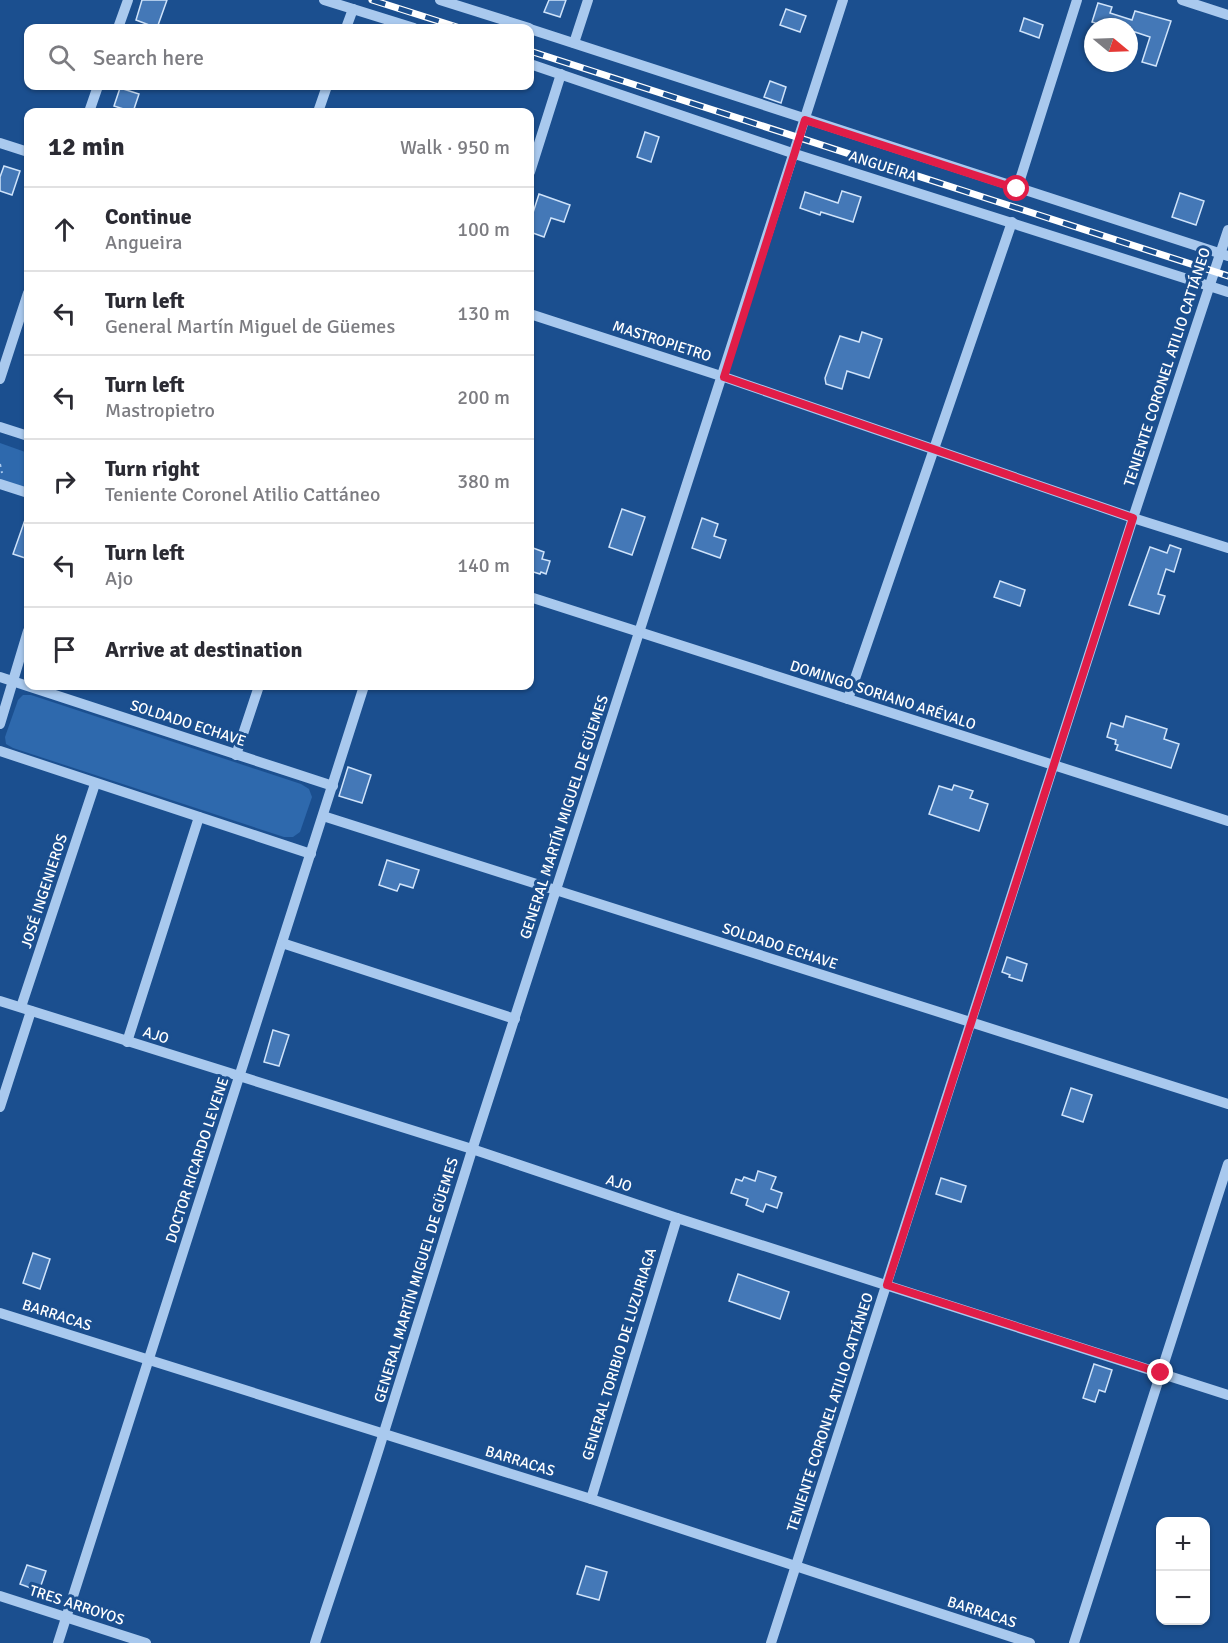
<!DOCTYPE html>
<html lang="en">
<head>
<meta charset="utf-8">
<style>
	:root { --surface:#fff; --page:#f7f7f7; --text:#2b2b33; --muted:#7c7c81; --line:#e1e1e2 }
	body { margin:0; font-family:Signika,sans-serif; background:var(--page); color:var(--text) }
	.controls { position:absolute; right:18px; bottom:18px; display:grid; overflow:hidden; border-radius:12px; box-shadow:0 2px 4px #0004 }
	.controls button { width:54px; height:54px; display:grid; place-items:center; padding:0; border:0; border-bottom:2px solid var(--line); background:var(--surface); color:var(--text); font:30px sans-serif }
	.compass { position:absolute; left:1084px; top:18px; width:54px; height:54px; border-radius:50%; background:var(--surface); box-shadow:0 2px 4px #0004; rotate:109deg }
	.stop { position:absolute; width:18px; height:18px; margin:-14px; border:4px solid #e11d48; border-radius:50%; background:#fff }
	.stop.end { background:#e11d48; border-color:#fff; box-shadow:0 2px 6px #0008 }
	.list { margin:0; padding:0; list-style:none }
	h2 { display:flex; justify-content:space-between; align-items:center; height:78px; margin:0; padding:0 24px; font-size:26px }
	h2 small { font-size:20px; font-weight:400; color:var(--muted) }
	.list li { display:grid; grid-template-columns:39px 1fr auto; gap:18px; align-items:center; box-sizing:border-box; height:84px; padding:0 24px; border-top:2px solid var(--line) }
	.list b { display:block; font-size:22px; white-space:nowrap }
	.list p { margin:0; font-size:20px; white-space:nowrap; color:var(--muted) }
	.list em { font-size:20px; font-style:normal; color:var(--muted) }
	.icon { flex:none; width:33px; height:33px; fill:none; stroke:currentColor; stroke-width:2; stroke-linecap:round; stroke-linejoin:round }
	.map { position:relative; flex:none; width:1228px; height:1643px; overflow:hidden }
	.search { position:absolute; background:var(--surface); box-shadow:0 2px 4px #0004; left:24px; top:24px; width:510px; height:66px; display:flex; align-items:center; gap:15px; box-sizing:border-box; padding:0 21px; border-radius:12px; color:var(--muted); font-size:22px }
	.panel { position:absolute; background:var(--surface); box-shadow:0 2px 4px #0004; left:24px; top:108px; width:510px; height:582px; border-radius:12px }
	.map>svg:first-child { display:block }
	.green { fill:#2e69ad }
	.building { fill:#4478b7; stroke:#cfe3fa; stroke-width:1.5 }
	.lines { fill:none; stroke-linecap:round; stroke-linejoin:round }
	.path { stroke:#a9c9ee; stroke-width:2; stroke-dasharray:3 4.5; stroke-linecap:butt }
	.minor { stroke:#a9c9ee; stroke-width:10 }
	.rail-casing { stroke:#fff; stroke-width:7 }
	.rail { stroke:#1b4f8f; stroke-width:4.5; stroke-dasharray:14; stroke-linecap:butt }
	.route { stroke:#e11d48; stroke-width:8 }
	.labels { text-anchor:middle; stroke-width:6; stroke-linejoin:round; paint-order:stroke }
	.street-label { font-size:15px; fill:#fff; stroke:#1b4f8f }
</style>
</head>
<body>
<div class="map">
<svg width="1228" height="1643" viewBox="0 0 1228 1643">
	<rect width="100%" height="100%" fill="#1b4f8f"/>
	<!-- green -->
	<g class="green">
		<path d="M0 443 28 453V491L0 481Z"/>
		<path d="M23 695H31L301 784 309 789 312 797 300 832 293 837H284L13 748 6 744 5 737 18 700Z"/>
	</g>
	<!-- building -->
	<g class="building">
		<path d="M142 0H167L157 28 136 20Z"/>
		<path d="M549 0H566L560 17 544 12Z"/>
		<path d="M1098 3 1112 7 1110 13 1132 20 1135 11 1171 21 1156 66 1142 62 1150 37 1129 30 1130 27H1108L1092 22Z"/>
		<path d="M786 9 806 16 800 32 780 25Z"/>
		<path d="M1024 18 1043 25 1039 38 1020 31Z"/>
		<path d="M770 81 786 87 781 103 764 97Z"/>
		<path d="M120 88 139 94 133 112 114 106Z"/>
		<path d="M645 132 659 137 651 162 637 157Z"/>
		<path d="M4 166 20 171 12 195 0 191V177Z"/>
		<path d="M842 191 861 197 853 222 821 212 820 215 800 208 805 192 838 203Z"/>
		<path d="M1180 193 1204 201 1196 225 1172 217Z"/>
		<path d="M539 194 570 205 564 222 551 218 544 237 530 232V222Z"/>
		<path d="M862 332 882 339 869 378 847 371 842 389 826 384 825 378 840 336 859 342Z"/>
		<path d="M622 509 645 517 632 555 609 547Z"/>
		<path d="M27 514 28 515V559L13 554Z"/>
		<path d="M702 518 718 524 714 536 726 540 720 558 692 548Z"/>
		<path d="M1170 545 1181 549 1174 572 1166 569 1158 594 1165 596 1159 614 1129 605 1150 547 1167 553Z"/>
		<path d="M533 548 544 552 542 559 550 561 546 574 541 572 540 574 530 571V560Z"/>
		<path d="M1000 581 1025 590 1020 606 994 597Z"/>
		<path d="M1126 716 1167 729 1164 739 1179 744 1171 768 1116 750 1118 745 1115 744 1116 740 1107 737 1111 723 1123 727Z"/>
		<path d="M348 767 371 775 362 803 339 796Z"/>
		<path d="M954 785 973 791 970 798 988 804 979 831 929 814 939 786 952 790Z"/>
		<path d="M387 860 419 870 413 888 400 884 397 891 379 885Z"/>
		<path d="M1007 957 1027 964 1022 981 1009 977 1010 975 1002 972Z"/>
		<path d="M273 1030 289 1035 279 1066 264 1062Z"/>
		<path d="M1071 1088 1092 1095 1083 1122 1062 1115Z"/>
		<path d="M758 1171 776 1177 771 1189 782 1193 777 1208 766 1204 763 1212 746 1205 748 1199 731 1193 736 1179 742 1181 744 1177 755 1181Z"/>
		<path d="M941 1178 966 1186 961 1202 936 1194Z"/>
		<path d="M33 1253 50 1259 40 1289 23 1283Z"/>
		<path d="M738 1274 789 1292 780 1319 729 1301Z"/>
		<path d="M1094 1364 1112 1370 1105 1392 1099 1390 1095 1402 1083 1398Z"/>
		<path d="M27 1565 46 1571 39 1591 20 1584Z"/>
		<path d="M586 1566 607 1572 599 1600 577 1594Z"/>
	</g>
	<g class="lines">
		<!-- path -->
		<path class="path" d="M0 464 2 473"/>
		<!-- minor -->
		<g class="minor">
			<path d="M324 0 414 28"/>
			<path d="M440 0 529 28"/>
			<path d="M1182 0 1228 15"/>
			<path d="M118 28 128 0"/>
			<path d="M346 28 353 9"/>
			<path d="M530 29 1228 256"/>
			<path d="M574 43 588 0"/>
			<path d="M530 64 795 154 1228 292"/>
			<path d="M89 112 98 86"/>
			<path d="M318 112 327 86"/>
			<path d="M0 143 28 152"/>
			<path d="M530 172 561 74"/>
			<path d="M1017 189 1077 0"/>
			<path d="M530 314 724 377 1133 518 1228 548"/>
			<path d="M0 379 28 293"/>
			<path d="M0 427 28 436"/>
			<path d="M0 484 28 493"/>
			<path d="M530 597 1228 821"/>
			<path d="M0 677 333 786"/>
			<path d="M848 699 1012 222"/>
			<path d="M0 724 28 631"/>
			<path d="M0 751 311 854"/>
			<path d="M236 755 259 686"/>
			<path d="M323 816 1228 1104"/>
			<path d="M282 943 515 1019"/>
			<path d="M0 1001 472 1149 677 1218 1228 1395"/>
			<path d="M21 1007 95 784"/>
			<path d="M127 1042 199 817"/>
			<path d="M0 1107 31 1011"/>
			<path d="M0 1313 591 1499 1030 1643"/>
			<path d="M591 1499 677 1218"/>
			<path d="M0 1596 146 1643"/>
			<path d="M58 1643 364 686"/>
			<path d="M315 1643C338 1572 363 1501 385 1429 415 1335 443 1241 473 1147 596 765 721 383 843 0"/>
			<path d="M771 1643 1133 518 1228 230"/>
			<path d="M1074 1643 1228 1164"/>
		</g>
		<!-- rail casing -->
		<g class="rail-casing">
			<g id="rail">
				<path d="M372 0 460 28"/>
				<path d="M530 51 1228 276"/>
			</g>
		</g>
		<!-- rail -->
		<use href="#rail" class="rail"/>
	</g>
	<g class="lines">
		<!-- route -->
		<path class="route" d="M1017 189 805 120 724 377 1133 518 887 1285 1161 1373"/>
	</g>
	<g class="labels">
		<!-- street labels -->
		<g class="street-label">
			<text transform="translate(883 166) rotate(18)" y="5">ANGUEIRA</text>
			<text transform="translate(662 341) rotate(18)" y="5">MASTROPIETRO</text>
			<text transform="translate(1167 367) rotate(-72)" y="5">TENIENTE CORONEL ATILIO CATTÁNEO</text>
			<text transform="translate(883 695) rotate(18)" y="5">DOMINGO SORIANO ARÉVALO</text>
			<text transform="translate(188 723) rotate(18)" y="5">SOLDADO ECHAVE</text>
			<text transform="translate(564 817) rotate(-72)" y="5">GENERAL MARTÍN MIGUEL DE GÜEMES</text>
			<text transform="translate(44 891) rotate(-72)" y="5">JOSÉ INGENIEROS</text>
			<text transform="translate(780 946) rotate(18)" y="5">SOLDADO ECHAVE</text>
			<text transform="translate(156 1035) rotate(18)" y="5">AJO</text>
			<text transform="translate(197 1160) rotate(-72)" y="5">DOCTOR RICARDO LEVENE</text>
			<text transform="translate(619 1183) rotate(18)" y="5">AJO</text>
			<text transform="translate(416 1280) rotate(-73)" y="5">GENERAL MARTÍN MIGUEL DE GÜEMES</text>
			<text transform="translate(57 1315) rotate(18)" y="5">BARRACAS</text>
			<text transform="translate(619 1354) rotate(-73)" y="5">GENERAL TORIBIO DE LUZURIAGA</text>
			<text transform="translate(830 1412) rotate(-72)" y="5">TENIENTE CORONEL ATILIO CATTÁNEO</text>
			<text transform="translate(520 1461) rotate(17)" y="5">BARRACAS</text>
			<text transform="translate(77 1605) rotate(18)" y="5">TRES ARROYOS</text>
			<text transform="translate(982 1612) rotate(18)" y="5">BARRACAS</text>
		</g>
	</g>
</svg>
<div class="controls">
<button>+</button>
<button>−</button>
</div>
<svg class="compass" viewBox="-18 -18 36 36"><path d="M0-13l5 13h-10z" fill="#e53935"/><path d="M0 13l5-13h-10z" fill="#7c7c81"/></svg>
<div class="stop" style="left:1017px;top:189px"></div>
<div class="stop end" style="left:1161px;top:1373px"></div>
<div class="search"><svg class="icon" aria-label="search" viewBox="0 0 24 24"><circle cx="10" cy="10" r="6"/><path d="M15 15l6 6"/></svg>Search here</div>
<section class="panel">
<h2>12 min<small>Walk · 950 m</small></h2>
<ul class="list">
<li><svg class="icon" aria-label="ahead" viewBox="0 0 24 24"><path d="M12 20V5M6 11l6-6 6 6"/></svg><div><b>Continue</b><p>Angueira</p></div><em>100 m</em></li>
<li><svg class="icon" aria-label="left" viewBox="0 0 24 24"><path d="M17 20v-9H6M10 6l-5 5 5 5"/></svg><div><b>Turn left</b><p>General Martín Miguel de Güemes</p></div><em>130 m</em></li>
<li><svg class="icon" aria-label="left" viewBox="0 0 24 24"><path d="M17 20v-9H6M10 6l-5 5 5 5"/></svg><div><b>Turn left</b><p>Mastropietro</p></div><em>200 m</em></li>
<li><svg class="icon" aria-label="right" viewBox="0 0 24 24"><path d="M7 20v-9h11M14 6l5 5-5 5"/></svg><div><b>Turn right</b><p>Teniente Coronel Atilio Cattáneo</p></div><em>380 m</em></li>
<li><svg class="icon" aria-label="left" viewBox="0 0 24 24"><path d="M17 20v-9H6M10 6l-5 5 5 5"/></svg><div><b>Turn left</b><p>Ajo</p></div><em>140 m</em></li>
<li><svg class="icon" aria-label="arrive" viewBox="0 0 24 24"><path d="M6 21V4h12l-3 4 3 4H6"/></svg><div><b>Arrive at destination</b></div></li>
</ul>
</section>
</div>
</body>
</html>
